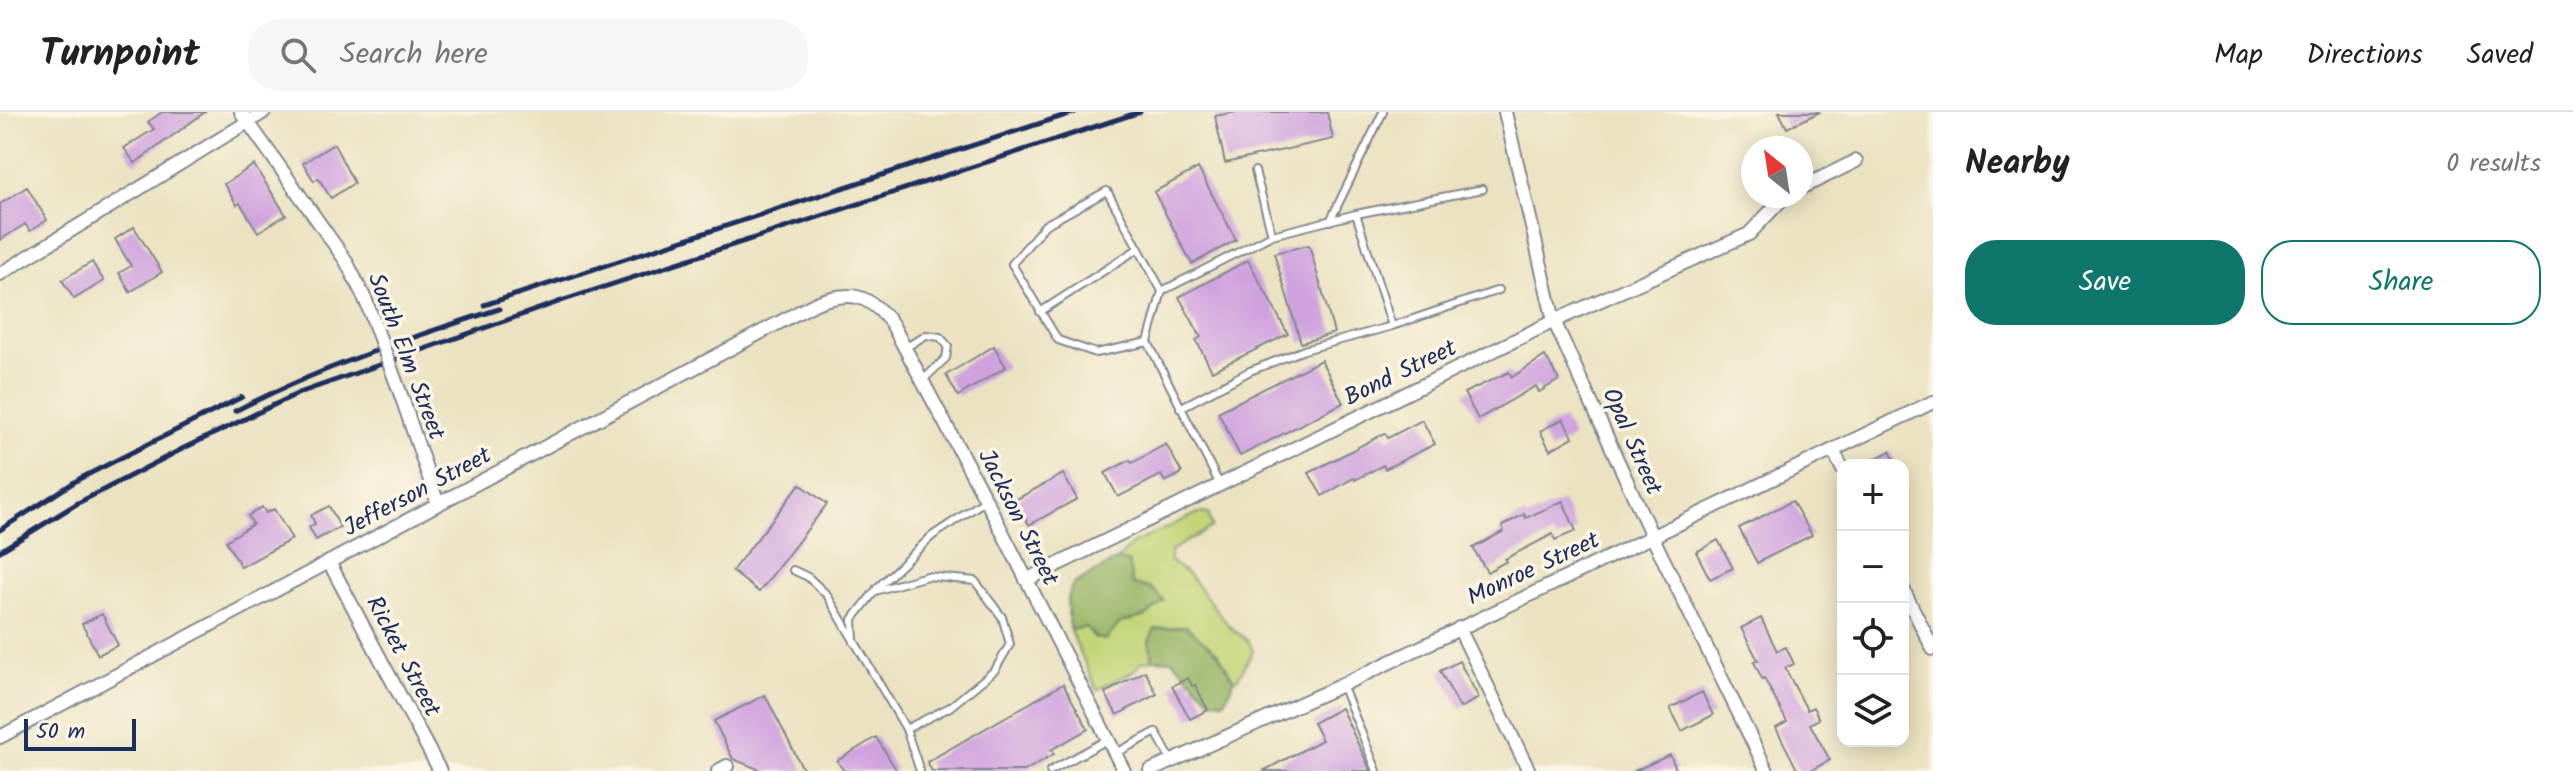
<!DOCTYPE html>
<html lang="en">
<head>
<meta charset="utf-8">
<style>
	:root { --surface:#fff; --page:#f6f6f6; --text:#222; --muted:#767676; --line:#e0e0e0; --accent:#0f766e }
	body { margin:0; font-family:Kalam,sans-serif; background:var(--page); color:var(--text) }
	.controls { position:absolute; right:24px; bottom:24px; display:grid; overflow:hidden; border-radius:16px; box-shadow:0 4px 20px #0003 }
	.controls button { width:72px; height:72px; display:grid; place-items:center; padding:0; border:0; border-bottom:2px solid var(--line); background:var(--surface); color:var(--text); font:40px sans-serif }
	.compass { position:absolute; left:1741px; top:24px; width:72px; height:72px; border-radius:50%; background:var(--surface); box-shadow:0 4px 20px #0003; rotate:330deg }
	.scale { position:absolute; left:24px; bottom:20px; width:112px; box-sizing:border-box; padding-left:8px; border:4px solid #1b2f5e; border-top:0; font-size:22px; line-height:28px; white-space:nowrap; color:#1b2f5e; -webkit-text-stroke:6px #fcf5e5; paint-order:stroke }
	.list { margin:0; padding:0; list-style:none }
	h2 { display:flex; justify-content:space-between; align-items:center; height:104px; margin:0; padding:0 32px; font-size:34px }
	h2 small { font-size:26px; font-weight:400; color:var(--muted) }
	.actions { display:flex; gap:16px; padding:24px 32px }
	.actions a { flex:1; padding:18px 0; border:2px solid var(--accent); border-radius:32px; text-align:center; font-size:28px; color:var(--accent) }
	.actions .main { background:var(--accent); color:#fff }
	.icon { flex:none; width:44px; height:44px; fill:none; stroke:currentColor; stroke-width:2; stroke-linecap:round; stroke-linejoin:round }
	.map { position:relative; flex:none; width:1933px; height:659px; overflow:hidden }
	header { display:flex; align-items:center; gap:48px; box-sizing:border-box; height:112px; padding:0 40px; background:var(--surface); border-bottom:2px solid var(--line) }
	header strong { font-size:38px }
	nav { display:flex; gap:44px; margin-inline-start:auto; font-size:28px }
	.search { width:560px; height:72px; background:var(--page); display:flex; align-items:center; gap:20px; box-sizing:border-box; padding:0 28px; border-radius:32px; color:var(--muted); font-size:30px }
	main { display:flex }
	aside { flex:1; background:var(--surface) }
	.map>svg:first-child { display:block }
	.green { fill:#c3d578; stroke:#6f826b; stroke-width:2 }
	.forest { fill:#9ab668; stroke:#5a7263; stroke-width:2 }
	.building { fill:#cfa2de }
	.lines { fill:none; stroke-linecap:round; stroke-linejoin:round }
	.lane-casing { stroke:#82888f; stroke-width:10 }
	.street-casing { stroke:#82888f; stroke-width:16 }
	.lane { stroke:#fff; stroke-width:6 }
	.street { stroke:#fff; stroke-width:12 }
	.rail { stroke:#1b2f5e; stroke-width:5 }
	.street-bridge-casing { stroke:#82888f; stroke-width:16; stroke-linecap:butt }
	.street-bridge { stroke:#fff; stroke-width:12 }
	.labels { text-anchor:middle; stroke-width:7; stroke-linejoin:round; paint-order:stroke }
	.street-label { font-size:24px; fill:#1b2f5e; stroke:#fcf5e5 }
</style>
</head>
<body>
<header>
<strong>Turnpoint</strong>
<div class="search"><svg class="icon" aria-label="search" viewBox="0 0 24 24"><circle cx="10" cy="10" r="6"/><path d="M15 15l6 6"/></svg>Search here</div>
<nav><a>Map</a><a>Directions</a><a>Saved</a></nav>
</header>
<main>
<div class="map">
<svg width="1933" height="659" viewBox="0 0 1933 659">
	<rect width="100%" height="100%" fill="#fcf5e5"/>
	<filter id="ink" filterUnits="userSpaceOnUse"><feTurbulence type="fractalNoise" baseFrequency=".0125" numOctaves="2"/><feDisplacementMap in="SourceGraphic" scale="16" xChannelSelector="R" yChannelSelector="G"/><feConvolveMatrix kernelMatrix="1 2 1 2 8 2 1 2 1" color-interpolation-filters="sRGB"/></filter>
	<filter id="wash" filterUnits="userSpaceOnUse"><feTurbulence type="fractalNoise" baseFrequency=".006" numOctaves="4" result="noise"/><feDisplacementMap in="SourceGraphic" scale="32" xChannelSelector="R" yChannelSelector="G"/><feGaussianBlur stdDeviation="1.8" result="paint"/><feColorMatrix in="noise" values="0 0 0 0 0 0 0 0 0 0 0 0 0 0 0 0 0 1.4 0 .05"/><feComposite in="paint" operator="in"/></filter>
	<g filter="url(#wash)">
		<rect width="100%" height="100%" fill="#eae2c0"/>
		<!-- green -->
		<path class="green" d="M1198 401 1208 402 1212 415 1170 439V449L1189 463 1230 515 1249 530 1253 539 1238 566 1234 568 1218 541 1149 529 1153 547 1140 550 1137 557 1097 578 1070 518 1086 515 1095 526 1120 510 1147 504 1163 489 1151 476 1132 473 1128 450 1117 448 1134 431Z"/>
		<!-- forest -->
		<g class="forest">
			<path d="M1117 448 1128 450 1133 473 1151 476 1164 489 1146 504 1120 511 1106 528 1095 526 1086 515 1070 518 1067 490 1072 473Z"/>
			<path d="M1186 514 1218 541 1234 568 1225 589 1211 588 1173 548 1153 547 1149 529 1155 517Z"/>
		</g>
		<g id="blocks">
			<!-- building -->
			<g class="building">
				<path d="M162 0H205L135 51 124 36 154 17 148 10Z"/>
				<path d="M1236 0H1327L1333 27 1225 51 1215 4Z"/>
				<path d="M1779 0H1820L1787 16Z"/>
				<path d="M334 32 354 71 331 86 318 66 314 69 303 51Z"/>
				<path d="M254 53 286 103 258 120 240 91 237 93 224 72Z"/>
				<path d="M1198 56 1236 128 1192 152 1154 80Z"/>
				<path d="M27 75 47 108 30 119 25 112 0 128V92Z"/>
				<path d="M134 115 162 160 130 180 119 161 131 154 115 127Z"/>
				<path d="M1309 133 1334 221 1301 231 1274 141Z"/>
				<path d="M1248 148 1288 222 1212 259 1196 228 1201 225 1179 185Z"/>
				<path d="M92 150 104 169 74 187 62 168Z"/>
				<path d="M994 234 1006 255 958 284 946 263Z"/>
				<path d="M1545 244 1559 268 1539 280 1536 274 1478 307 1464 281 1509 260 1512 265Z"/>
				<path d="M1321 248 1343 291 1240 344 1218 300Z"/>
				<path d="M1563 307 1573 325 1550 338 1540 319Z"/>
				<path d="M1422 308 1435 332 1385 357 1383 353 1355 368 1354 366 1322 384 1309 361 1385 321 1388 326Z"/>
				<path d="M1166 332 1182 361 1165 370 1161 363 1118 385 1105 361 1130 348 1132 351Z"/>
				<path d="M1890 339 1897 353H1863Z"/>
				<path d="M1063 362 1077 387 1029 413 1015 388Z"/>
				<path d="M800 372 827 392 759 480 732 459Z"/>
				<path d="M1563 389 1576 419 1555 428 1553 422 1505 447 1507 449 1487 460 1473 436 1504 419 1502 414 1524 402 1526 406Z"/>
				<path d="M1792 389 1812 423 1757 451 1739 416Z"/>
				<path d="M329 394 340 415 316 428 309 415 315 412 311 403Z"/>
				<path d="M262 395 266 401 274 397 292 427 241 455 226 429 253 412 248 404Z"/>
				<path d="M1718 428 1733 456 1710 467 1696 440Z"/>
				<path d="M102 502 118 533 98 543 82 512Z"/>
				<path d="M1761 506 1777 539 1786 535 1794 552 1785 556 1807 598 1813 595 1819 607 1810 612 1830 648 1810 659H1798L1776 616 1787 610 1764 566 1762 567 1754 550 1758 548 1741 516Z"/>
				<path d="M1459 549 1479 586 1460 596 1440 559Z"/>
				<path d="M1145 559 1157 582 1117 603 1105 581Z"/>
				<path d="M1188 566 1192 574 1195 573 1208 598 1190 607 1172 574Z"/>
				<path d="M1063 572 1088 617 1051 638 1054 642 1024 659H932L927 650Z"/>
				<path d="M1702 580 1713 603 1682 619 1670 596Z"/>
				<path d="M765 583 804 659H763L733 647 714 609Z"/>
				<path d="M1341 596 1371 659H1263L1322 628 1313 611Z"/>
				<path d="M876 625 897 659H844L837 649Z"/>
				<path d="M1670 643 1677 659H1634Z"/>
			</g>
		</g>
	</g>
	<g filter="url(#ink)">
		<use href="#blocks" fill-opacity="0" stroke="#82888f" stroke-width="2"/>
		<g class="lines">
			<!-- lane casing -->
			<g class="lane-casing">
				<g id="lane">
					<path d="M1255 59 1272 123"/>
					<path d="M1356 102 1483 77"/>
					<path d="M1330 109 1383 0"/>
					<path d="M1040 200 1139 136"/>
					<path d="M1392 214 1499 178"/>
					<path d="M1148 230 1096 241 1058 228 1012 152 1045 113 1107 79 1162 179"/>
					<path d="M905 236 926 223 940 225 948 234 946 246 922 269"/>
					<path d="M1180 296 1250 259 1304 238 1392 214 1356 102 1272 123 1162 179 1148 230 1220 373"/>
					<path d="M793 458 808 465 827 483 906 617 920 659"/>
					<path d="M877 476 932 424 986 388"/>
					<path d="M854 530 853 507 875 479 927 464 975 469 1002 505 1010 532 995 558 950 595 906 617"/>
					<path d="M1342 573 1377 659"/>
					<path d="M1116 641 1156 620 1171 648"/>
					<path d="M1050 659 1109 627"/>
				</g>
			</g>
			<!-- street casing -->
			<g class="street-casing">
				<g id="street">
					<path d="M241 0 346 149 366 189"/>
					<path d="M1505 0 1554 209 1652 424 1767 659"/>
					<path d="M1801 76 1856 49"/>
					<path d="M0 162 264 0"/>
					<path d="M402 286 438 392"/>
					<path d="M1833 338 1843 358"/>
					<path d="M329 450 440 659"/>
					<path d="M1026 468 1554 209 1749 122 1785 84"/>
					<path d="M1903 477 1933 537"/>
					<path d="M1459 516 1529 659"/>
					<path d="M0 625 816 191C851 178 869 182 892 212L986 388 1124 659"/>
					<path d="M718 659 727 654"/>
					<path d="M1150 659 1342 573 1933 290"/>
				</g>
			</g>
			<!-- lane -->
			<use href="#lane" class="lane"/>
			<!-- street -->
			<use href="#street" class="street"/>
			<!-- rail -->
			<g class="rail">
				<path d="M484 193 1075 0"/>
				<path d="M235 299C319 256 409 226 499 197"/>
				<path d="M0 418 79 367 242 285"/>
				<path d="M0 439 78 391 184 336 299 281 564 188 1140 0"/>
			</g>
			<!-- street-bridge casing -->
			<g class="street-bridge-casing">
				<path id="street-bridge" d="M366 189 402 286"/>
			</g>
			<!-- street-bridge -->
			<use href="#street-bridge" class="street-bridge"/>
		</g>
	</g>
	<g class="labels">
		<!-- street labels -->
		<g class="street-label">
			<text transform="translate(407 244) rotate(69)" y="8">South Elm Street</text>
			<text transform="translate(1400 260) rotate(-26)" y="8">Bond Street</text>
			<text transform="translate(1633 329) rotate(66)" y="8">Opal Street</text>
			<text transform="translate(417 379) rotate(-28)" y="8">Jefferson Street</text>
			<text transform="translate(1019 405) rotate(63)" y="8">Jackson Street</text>
			<text transform="translate(1533 456) rotate(-25)" y="8">Monroe Street</text>
			<text transform="translate(404 544) rotate(62)" y="8">Ricket Street</text>
		</g>
	</g>
</svg>
<div class="controls">
<button>+</button>
<button>−</button>
<button><svg class="icon" aria-label="locate" viewBox="0 0 24 24"><circle cx="12" cy="12" r="6"/><path d="M12 2v4M12 18v4M2 12h4M18 12h4"/></svg></button>
<button><svg class="icon" aria-label="layers" viewBox="0 0 24 24"><path d="M12 4l9 5-9 5-9-5zM3 14l9 5 9-5"/></svg></button>
</div>
<svg class="compass" viewBox="-18 -18 36 36"><path d="M0-13l5 13h-10z" fill="#e53935"/><path d="M0 13l5-13h-10z" fill="#767676"/></svg>
<div class="scale">50 m</div>
</div>
<aside>
<h2>Nearby<small>0 results</small></h2>
<ul class="list">
</ul>
<div class="actions"><a class="main">Save</a><a>Share</a></div>
</aside>
</main>
</body>
</html>
